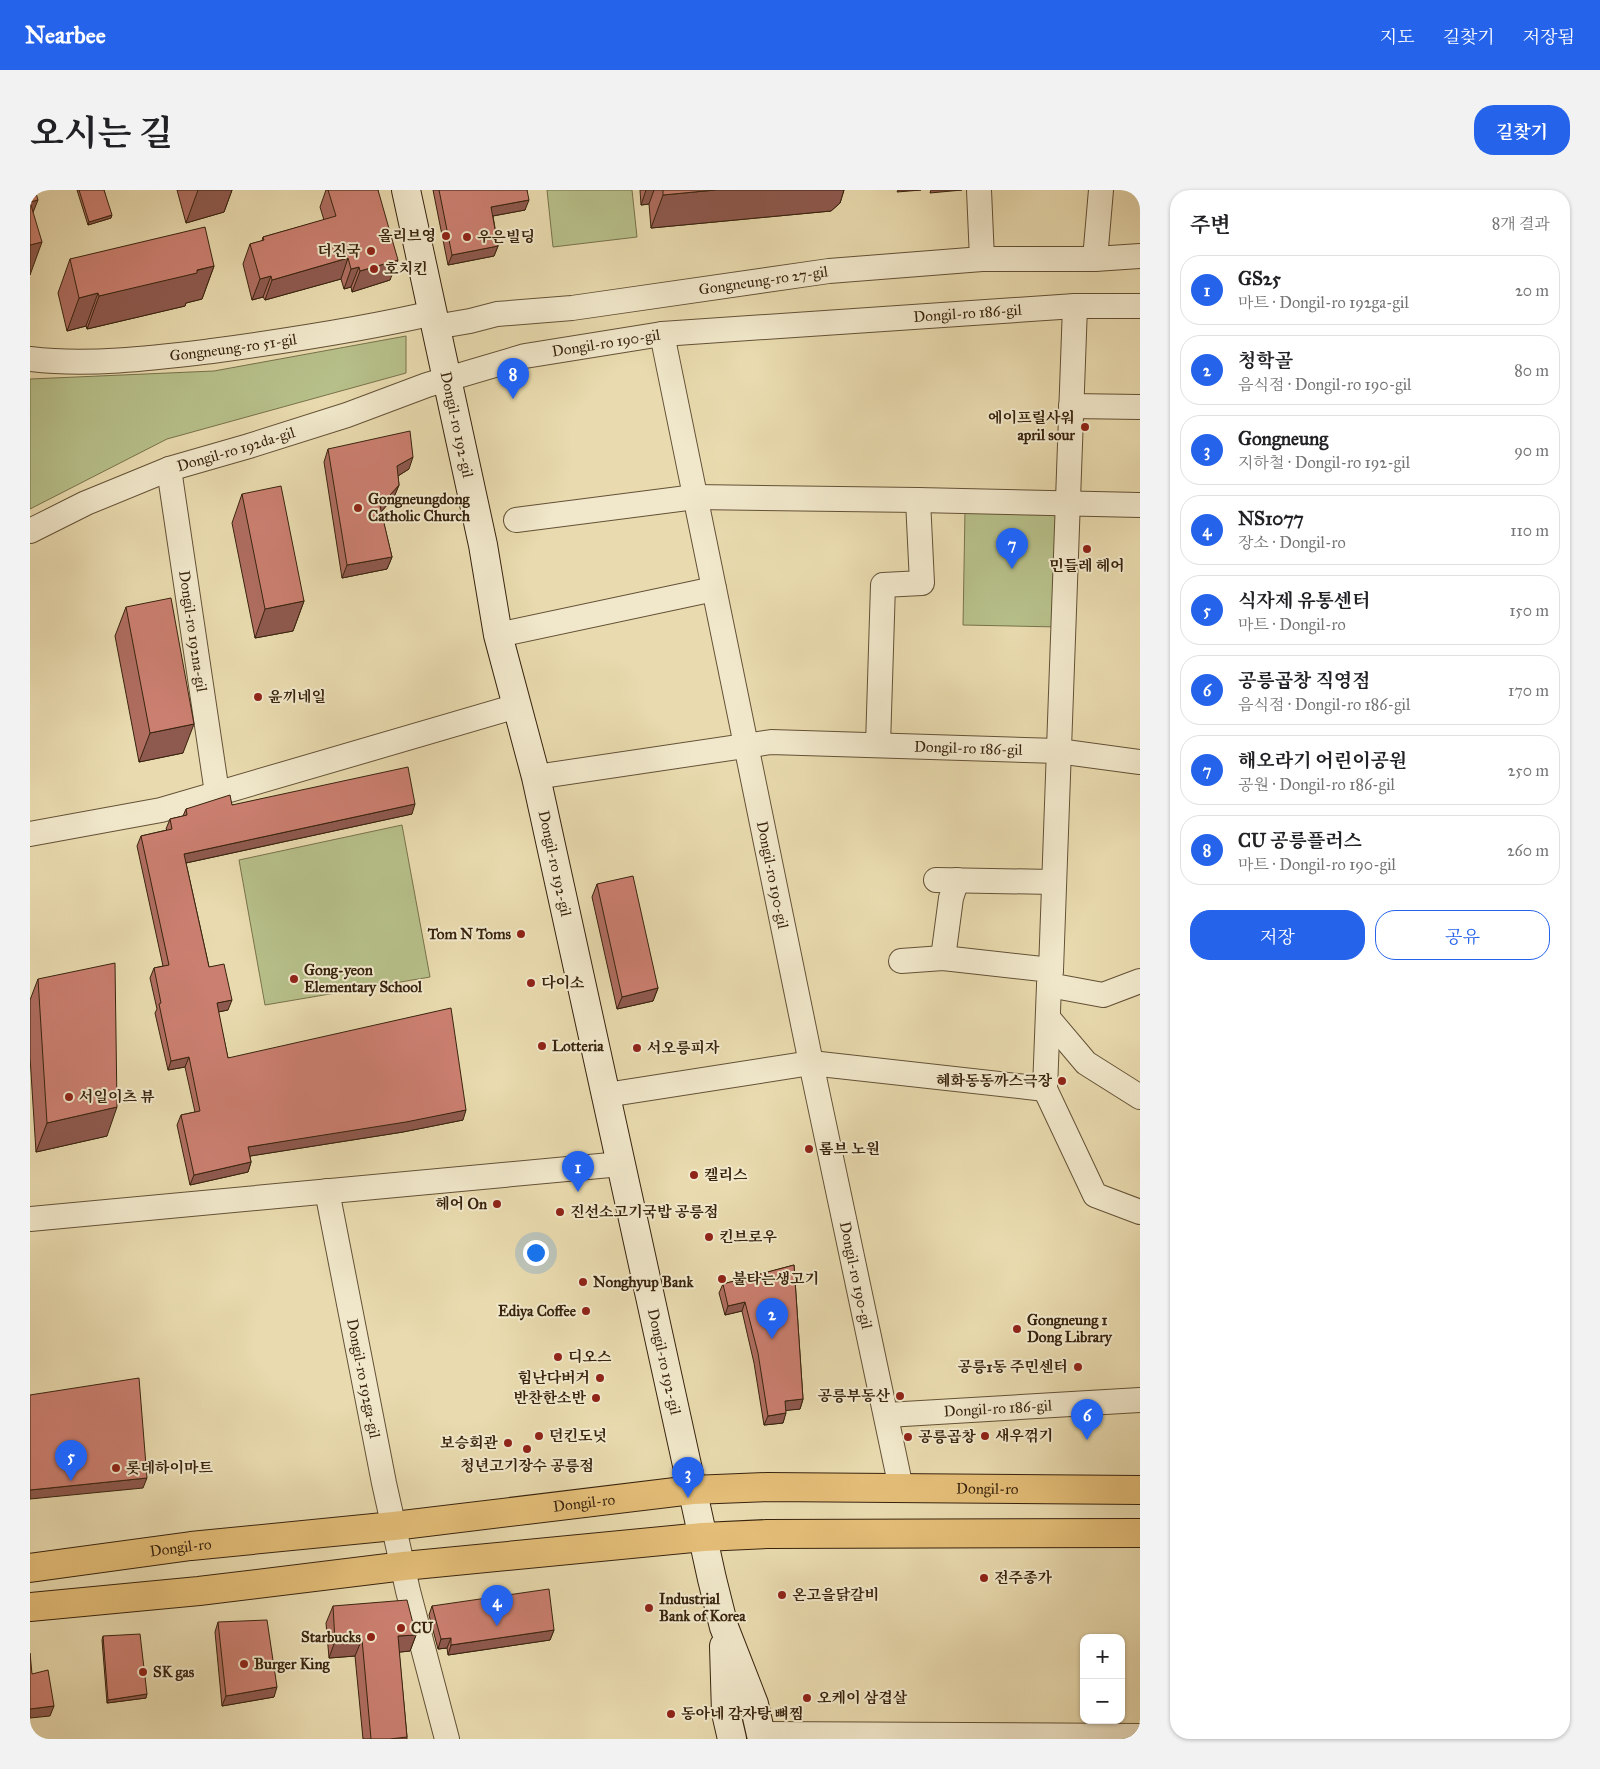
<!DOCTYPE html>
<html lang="ko">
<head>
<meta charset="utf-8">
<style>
	:root { --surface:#fff; --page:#f2f2f2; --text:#202124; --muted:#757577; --line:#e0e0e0; --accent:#2563eb }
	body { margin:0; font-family:"IM FELL Great Primer","Noto Serif KR",serif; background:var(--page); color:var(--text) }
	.controls { position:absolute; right:15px; bottom:15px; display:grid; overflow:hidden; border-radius:10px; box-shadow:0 1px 4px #0004 }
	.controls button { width:45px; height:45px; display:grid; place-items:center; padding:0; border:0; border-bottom:1px solid var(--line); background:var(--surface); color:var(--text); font:25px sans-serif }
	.you { position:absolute; left:505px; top:1062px; width:18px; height:18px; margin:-12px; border:4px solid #fff; border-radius:50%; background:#1a73e8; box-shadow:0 0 0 8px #1a73e833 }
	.badge { display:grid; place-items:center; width:32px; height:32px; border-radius:50%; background:var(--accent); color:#fff; font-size:16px; font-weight:700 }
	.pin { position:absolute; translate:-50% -41px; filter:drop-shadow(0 1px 2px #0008) }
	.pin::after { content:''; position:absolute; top:26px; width:18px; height:15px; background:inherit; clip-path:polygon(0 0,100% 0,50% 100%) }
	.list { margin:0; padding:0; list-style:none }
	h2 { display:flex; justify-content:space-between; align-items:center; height:65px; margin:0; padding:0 20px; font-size:21px }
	h2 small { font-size:16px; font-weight:400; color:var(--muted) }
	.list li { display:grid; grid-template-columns:32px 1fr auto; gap:15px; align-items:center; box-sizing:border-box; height:70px; margin:0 10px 10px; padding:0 10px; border:1px solid var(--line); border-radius:20px }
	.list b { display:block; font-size:19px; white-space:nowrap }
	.list p { margin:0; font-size:16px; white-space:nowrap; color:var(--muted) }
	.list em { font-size:16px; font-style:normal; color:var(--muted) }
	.actions { display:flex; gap:10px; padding:15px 20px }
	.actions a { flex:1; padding:11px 0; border:1px solid var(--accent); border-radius:20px; text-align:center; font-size:18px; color:var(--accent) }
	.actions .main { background:var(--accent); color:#fff }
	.map { position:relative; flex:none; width:1110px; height:1549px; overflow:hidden; border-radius:20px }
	header { display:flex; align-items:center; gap:30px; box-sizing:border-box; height:70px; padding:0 25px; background:var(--accent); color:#fff }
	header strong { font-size:24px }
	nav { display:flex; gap:28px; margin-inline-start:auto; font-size:18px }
	.intro { display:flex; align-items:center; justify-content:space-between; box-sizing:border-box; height:120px; padding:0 30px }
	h1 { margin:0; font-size:35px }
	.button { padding:12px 22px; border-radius:20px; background:var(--accent); color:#fff; font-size:18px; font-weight:700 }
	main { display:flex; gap:30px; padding:0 30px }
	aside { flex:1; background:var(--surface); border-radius:20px; box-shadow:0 1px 4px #0004 }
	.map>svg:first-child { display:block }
	.green { fill:#b7c08a; stroke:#78724c }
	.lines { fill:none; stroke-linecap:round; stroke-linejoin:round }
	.street-casing { stroke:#645136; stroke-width:26 }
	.secondary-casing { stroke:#38230e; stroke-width:30 }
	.primary-casing { stroke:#38230e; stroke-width:30 }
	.street { stroke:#f1e8cb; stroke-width:24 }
	.secondary { stroke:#f1e8cb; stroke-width:28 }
	.primary { stroke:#e4be78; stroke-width:28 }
	.wall { fill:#af6d60; stroke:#38230e }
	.shaded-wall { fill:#8e594e; stroke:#38230e }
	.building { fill:#cb7f70; stroke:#38230e }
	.poi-dot { fill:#8f2418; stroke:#f1e8cb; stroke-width:2 }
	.labels { text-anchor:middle; stroke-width:4; stroke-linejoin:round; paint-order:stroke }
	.poi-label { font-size:15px; font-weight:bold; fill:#38230e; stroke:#f1e8cb; text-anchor:start }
	.street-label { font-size:15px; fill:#38230e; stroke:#f1e8cb }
</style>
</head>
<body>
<header>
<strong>Nearbee</strong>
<nav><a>지도</a><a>길찾기</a><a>저장됨</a></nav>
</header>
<div class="intro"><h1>오시는 길</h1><a class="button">길찾기</a></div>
<main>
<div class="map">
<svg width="1110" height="1549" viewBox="0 0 1110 1549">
	<rect width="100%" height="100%" fill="#e9dbaf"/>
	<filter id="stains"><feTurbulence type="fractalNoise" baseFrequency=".004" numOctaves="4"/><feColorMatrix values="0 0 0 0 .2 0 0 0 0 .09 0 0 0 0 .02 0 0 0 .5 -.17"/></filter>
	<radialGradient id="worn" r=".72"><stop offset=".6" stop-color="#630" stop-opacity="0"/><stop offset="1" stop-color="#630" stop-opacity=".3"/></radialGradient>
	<!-- green -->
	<g class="green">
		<path d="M517 0H602L607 47 523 57Z"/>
		<path d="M376 146V183L137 249 0 319V189L184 181Z"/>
		<path d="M935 320 1030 322 1029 437 933 435Z"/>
		<path d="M372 635 400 787 235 815 209 670Z"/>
	</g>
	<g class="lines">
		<!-- street casing -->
		<g class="street-casing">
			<g id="street">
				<path d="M949 0 952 69"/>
				<path d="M1065 69 1071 0"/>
				<path d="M1045 116 1021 780 1019 795 1015 899 1065 1005 1110 1022"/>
				<path id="s1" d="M405 137 440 131 467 124 542 118 799 81 952 69H1065L1110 66"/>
				<path id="s2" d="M632 144 781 873 871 1298"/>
				<path id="s3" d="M0 169C59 176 123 168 182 161 256 151 330 140 403 123"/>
				<path d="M1041 216 1110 217"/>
				<path id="s4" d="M139 279 187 603"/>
				<path d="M486 330 665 307 888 310 1110 315"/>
				<path id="s5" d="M0 341 56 313 139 279 219 256 317 225 397 195 495 166 632 144 1045 116H1110"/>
				<path d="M468 445 684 399"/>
				<path d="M848 555 853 395 892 393 888 310"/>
				<path id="s6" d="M506 587 741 552 1028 561 1110 572"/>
				<path d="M0 644 131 620 487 516"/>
				<path d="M906 690 1023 692"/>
				<path d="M913 768 921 708 927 690"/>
				<path d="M871 771 913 768 1021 780"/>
				<path d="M1019 795 1073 805 1110 791"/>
				<path d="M1018 828 1056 873 1110 907"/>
				<path d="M576 905 781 873 1015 899"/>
				<path id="s7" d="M297 1001 354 1293 378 1401 417 1549"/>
				<path d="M0 1029 591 974"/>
				<path id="s8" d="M857 1225 1110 1210"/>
				<path d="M731 1544 1110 1546"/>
			</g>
		</g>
		<!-- secondary casing -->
		<g class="secondary-casing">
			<g id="secondary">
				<path id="s9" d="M376 0 453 355 468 445 506 587 682 1389 694 1437 724 1514 732 1549"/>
				<path d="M694 1456 696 1523 702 1549"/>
			</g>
		</g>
		<!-- primary casing -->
		<g class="primary-casing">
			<g id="primary">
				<path id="s10" d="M0 1378 161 1356 364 1336 662 1300 737 1297 1110 1300"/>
				<path d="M0 1417 169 1401 374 1376 673 1347 737 1344 1110 1343"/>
			</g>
		</g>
		<!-- street -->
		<use href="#street" class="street"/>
		<!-- secondary -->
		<use href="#secondary" class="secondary"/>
		<!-- primary -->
		<use href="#primary" class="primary"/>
	</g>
	<!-- wall -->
	<g class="wall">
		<path d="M47 0H74L81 28 58 35Z"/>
		<path d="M147 0H202L194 22 156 33Z"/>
		<path d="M296 0H348L360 90 322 102 321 97 314 99 311 89 235 110 233 107 222 110 213 74 220 54 232 51 233 47 294 30 290 17Z"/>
		<path d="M403 0H497L495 20 463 26 468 56 464 66 418 75Z"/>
		<path d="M610 0H814L810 13 801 21 621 38 619 14 611 15Z"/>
		<path d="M40 69 184 76 172 109 156 113 155 116 57 139 56 136 37 141 28 103Z"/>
		<path d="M298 259 379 279 368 286 369 295 364 307 351 322 362 367 357 379 312 388 294 272Z"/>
		<path d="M212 304 274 411 263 441 225 448 202 333Z"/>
		<path d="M96 417 153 563 109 572 85 446Z"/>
		<path d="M202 615 382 624 156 673 179 777 198 820 188 822 198 868 433 930 373 942 220 966 221 972 218 982 160 995 147 935 151 925 165 922 155 877 138 880 125 823 127 819 120 788 124 778 133 776 107 656 111 646 137 640 136 639 140 629 153 626 156 619Z"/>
		<path d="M567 694 628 798 623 811 587 819 562 707Z"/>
		<path d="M8 789 77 946 6 962 0 867V810Z"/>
		<path d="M764 1075 773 1209 770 1219 756 1220 753 1233 734 1235 724 1173 712 1121 695 1125 689 1103 693 1094Z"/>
		<path d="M303 1416 386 1445 380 1461 369 1462 377 1547V1549H333L325 1466 299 1468 296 1433Z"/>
		<path d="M402 1416 524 1440 520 1450 418 1465 417 1458 408 1459 399 1425Z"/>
		<path d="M188 1432 244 1507 192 1516 185 1442Z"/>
		<path d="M73 1446 116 1508 77 1513 72 1450Z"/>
	</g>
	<!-- shaded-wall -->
	<g class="shaded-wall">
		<path d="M168 0H202L194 22 156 33Z"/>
		<path d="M616 0H624L619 14 611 15Z"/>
		<path d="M685 0H814L810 13 801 21 621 38 633 5Z"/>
		<path d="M868 0H891L867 2Z"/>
		<path d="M901 0H932L900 3Z"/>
		<path d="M8 10 0 30V12Z"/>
		<path d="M499 10 495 20 457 27 461 17Z"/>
		<path d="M82 25 81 28 58 35 59 32Z"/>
		<path d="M12 52 0 85V55Z"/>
		<path d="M468 56 464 66 418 75 422 65Z"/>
		<path d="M318 68 311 89 235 110 242 90Z"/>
		<path d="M368 70 360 90 322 102 330 81Z"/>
		<path d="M184 76 172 109 156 113 155 116 57 139 69 106Z"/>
		<path d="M329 77 321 97 314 99 321 79Z"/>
		<path d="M241 86 233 107 222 110 230 89Z"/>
		<path d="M68 103 56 136 37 141 49 108Z"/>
		<path d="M383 267 379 279 363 289 367 276Z"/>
		<path d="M369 295 364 307 345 329 350 316Z"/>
		<path d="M362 367 357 379 312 388 317 375Z"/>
		<path d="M274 411 263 441 225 448 235 419Z"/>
		<path d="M164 534 153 563 109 572 120 543Z"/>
		<path d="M385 614 382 624 151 674 154 664Z"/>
		<path d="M628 798 623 811 587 819 592 807Z"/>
		<path d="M202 810 198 820 183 823 187 813Z"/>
		<path d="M159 867 155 877 138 880 141 871Z"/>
		<path d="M87 917 77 946 6 962 17 933Z"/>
		<path d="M436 920 433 930 373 942 214 967 218 957Z"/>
		<path d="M221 972 218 982 160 995 164 985Z"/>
		<path d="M715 1112 712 1121 695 1125 698 1116Z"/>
		<path d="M773 1209 770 1219 752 1221 755 1211Z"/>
		<path d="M756 1223 753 1233 734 1235 738 1226Z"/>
		<path d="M117 1288 113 1298 0 1309V1300Z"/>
		<path d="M524 1440 520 1450 418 1465 421 1455Z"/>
		<path d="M386 1445 380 1461 362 1463 368 1446Z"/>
		<path d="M421 1448 417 1458 408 1459 411 1449Z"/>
		<path d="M332 1449 325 1466 299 1468 305 1451Z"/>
		<path d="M247 1497 244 1507 192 1516 196 1506Z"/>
		<path d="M117 1504 116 1508 77 1513 78 1510Z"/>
		<path d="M24 1516 20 1526 0 1528V1519Z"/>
	</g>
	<!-- building -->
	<g class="building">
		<path d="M0 0H5L8 10 0 12 12 52 0 55Z"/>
		<path d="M49 0H74L82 25 59 32Z"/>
		<path d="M298 0H348L368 70 330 81 329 77 321 79 318 68 242 90 241 86 230 89 220 54 234 50 233 47 306 26Z"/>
		<path d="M409 0H497L499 10 461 17 468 56 422 65Z"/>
		<path d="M633 0H685L633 5Z"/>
		<path d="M175 37 184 76 167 80V83L69 106 68 103 49 108 40 69Z"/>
		<path d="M380 241 383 267 367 276 369 295 350 316 362 367 317 375 298 259Z"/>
		<path d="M251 296 274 411 235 419 212 304Z"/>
		<path d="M141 408 164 534 120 543 96 417Z"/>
		<path d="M378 577 385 614 154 664 179 777 194 774 202 810 187 813 198 868 421 818 436 920 376 932 218 957 221 972 164 985 151 925 170 921 159 867 141 871 129 814 131 813 124 778 139 775 111 646 142 639 140 629 157 625 156 619 200 605 202 615Z"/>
		<path d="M603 686 628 798 592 807 567 694Z"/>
		<path d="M85 773 87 917 17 933 8 789Z"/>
		<path d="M764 1075 773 1209 755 1211 756 1223 738 1226 728 1163 715 1112 698 1116 693 1094Z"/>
		<path d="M109 1188 117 1288 0 1300V1205Z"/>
		<path d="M519 1399 524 1440 421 1455V1448L411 1449 402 1416Z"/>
		<path d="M377 1410 386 1445 368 1446 377 1547 360 1549H341L332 1449 305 1451 303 1416Z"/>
		<path d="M237 1430 247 1497 196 1506 188 1432Z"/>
		<path d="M110 1444 117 1504 78 1510 73 1446Z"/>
		<path d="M0 1463 2 1484 18 1480 24 1516 0 1519Z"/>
	</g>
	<!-- markers -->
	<g class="poi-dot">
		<circle cx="416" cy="46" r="5"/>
		<circle cx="437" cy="47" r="5"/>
		<circle cx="341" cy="61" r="5"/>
		<circle cx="344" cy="79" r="5"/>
		<circle cx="1055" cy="237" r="5"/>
		<circle cx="328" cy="318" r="5"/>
		<circle cx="1057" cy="359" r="5"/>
		<circle cx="228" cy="507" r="5"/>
		<circle cx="491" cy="744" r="5"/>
		<circle cx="264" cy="789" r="5"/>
		<circle cx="501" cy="793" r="5"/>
		<circle cx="512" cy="856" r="5"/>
		<circle cx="607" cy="858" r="5"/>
		<circle cx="1032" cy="891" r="5"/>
		<circle cx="39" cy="907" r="5"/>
		<circle cx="779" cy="959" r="5"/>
		<circle cx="664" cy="985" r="5"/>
		<circle cx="467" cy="1014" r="5"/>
		<circle cx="530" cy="1022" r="5"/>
		<circle cx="679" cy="1047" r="5"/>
		<circle cx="692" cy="1089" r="5"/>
		<circle cx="553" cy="1092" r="5"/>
		<circle cx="556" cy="1121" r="5"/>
		<circle cx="987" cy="1139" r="5"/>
		<circle cx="528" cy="1167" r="5"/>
		<circle cx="1048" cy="1177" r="5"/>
		<circle cx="570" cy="1188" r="5"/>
		<circle cx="870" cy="1206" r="5"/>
		<circle cx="566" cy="1208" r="5"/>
		<circle cx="509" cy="1246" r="5"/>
		<circle cx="955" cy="1246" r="5"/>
		<circle cx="878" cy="1247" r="5"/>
		<circle cx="478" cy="1253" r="5"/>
		<circle cx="497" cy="1259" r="5"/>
		<circle cx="86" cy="1278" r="5"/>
		<circle cx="954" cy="1388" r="5"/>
		<circle cx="752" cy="1405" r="5"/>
		<circle cx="619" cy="1418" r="5"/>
		<circle cx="371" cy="1438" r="5"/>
		<circle cx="341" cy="1447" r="5"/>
		<circle cx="214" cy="1474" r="5"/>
		<circle cx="113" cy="1482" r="5"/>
		<circle cx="777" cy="1508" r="5"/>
		<circle cx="641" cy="1524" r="5"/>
	</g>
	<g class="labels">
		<!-- poi labels -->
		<g class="poi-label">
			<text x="406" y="51" text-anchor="end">올리브영</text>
			<text x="447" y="52">우은빌딩</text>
			<text x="331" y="66" text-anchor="end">더진국</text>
			<text x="354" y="84">호치킨</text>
			<text x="1045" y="233" text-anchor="end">에이프릴사워<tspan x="1045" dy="17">april sour</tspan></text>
			<text x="338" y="314">Gongneungdong<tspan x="338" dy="17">Catholic Church</tspan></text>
			<text x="1057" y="381" text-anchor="middle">민들레 헤어</text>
			<text x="238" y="512">윤끼네일</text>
			<text x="481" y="749" text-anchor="end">Tom N Toms</text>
			<text x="274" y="785">Gong-yeon<tspan x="274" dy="17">Elementary School</tspan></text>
			<text x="511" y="798">다이소</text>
			<text x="522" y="861">Lotteria</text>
			<text x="617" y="863">서오릉피자</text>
			<text x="1022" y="896" text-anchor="end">혜화동동까스극장</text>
			<text x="49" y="912">서일이츠 뷰</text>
			<text x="789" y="964">롬브 노원</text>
			<text x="674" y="990">켈리스</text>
			<text x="457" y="1019" text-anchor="end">헤어 On</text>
			<text x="540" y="1027">진선소고기국밥 공릉점</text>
			<text x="689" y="1052">킨브로우</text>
			<text x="702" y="1094">불타는생고기</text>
			<text x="563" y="1097">Nonghyup Bank</text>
			<text x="546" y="1126" text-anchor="end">Ediya Coffee</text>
			<text x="997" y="1135">Gongneung 1<tspan x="997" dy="17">Dong Library</tspan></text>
			<text x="538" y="1172">디오스</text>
			<text x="1038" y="1182" text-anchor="end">공릉1동 주민센터</text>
			<text x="560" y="1193" text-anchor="end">힘난다버거</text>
			<text x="860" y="1211" text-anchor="end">공릉부동산</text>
			<text x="556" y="1213" text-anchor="end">반찬한소반</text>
			<text x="519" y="1251">던킨도넛</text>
			<text x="965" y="1251">새우꺾기</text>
			<text x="888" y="1252">공릉곱창</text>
			<text x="468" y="1258" text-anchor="end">보승회관</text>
			<text x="497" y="1281" text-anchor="middle">청년고기장수 공릉점</text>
			<text x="96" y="1283">롯데하이마트</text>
			<text x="964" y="1393">전주종가</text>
			<text x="762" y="1410">온고을닭갈비</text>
			<text x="629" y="1414">Industrial<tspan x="629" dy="17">Bank of Korea</tspan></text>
			<text x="381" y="1443">CU</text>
			<text x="331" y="1452" text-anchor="end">Starbucks</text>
			<text x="224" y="1479">Burger King</text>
			<text x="123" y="1487">SK gas</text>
			<text x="787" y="1513">오케이 삼겹살</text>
			<text x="651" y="1529">동아네 감자탕 뼈찜</text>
		</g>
		<!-- street labels -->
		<g class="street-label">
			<text dy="5" stroke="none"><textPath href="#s1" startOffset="332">Gongneung-ro 27-gil</textPath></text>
			<text dy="5" stroke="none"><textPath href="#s5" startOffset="971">Dongil-ro 186-gil</textPath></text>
			<text dy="5" stroke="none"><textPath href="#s5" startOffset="608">Dongil-ro 190-gil</textPath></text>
			<text dy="5" stroke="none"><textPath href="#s3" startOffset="204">Gongneung-ro 51-gil</textPath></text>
			<text dy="5" stroke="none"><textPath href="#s9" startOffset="240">Dongil-ro 192-gil</textPath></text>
			<text dy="5" stroke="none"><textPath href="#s5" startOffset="222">Dongil-ro 192da-gil</textPath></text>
			<text dy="5" stroke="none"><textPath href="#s4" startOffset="164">Dongil-ro 192na-gil</textPath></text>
			<text dy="5" stroke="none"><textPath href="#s6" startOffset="435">Dongil-ro 186-gil</textPath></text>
			<text dy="5" stroke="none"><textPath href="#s9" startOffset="690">Dongil-ro 192-gil</textPath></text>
			<text dy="5" stroke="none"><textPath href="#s2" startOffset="552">Dongil-ro 190-gil</textPath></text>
			<text dy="5" stroke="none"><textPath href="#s2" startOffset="961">Dongil-ro 190-gil</textPath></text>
			<text dy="5" stroke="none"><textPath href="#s9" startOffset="1200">Dongil-ro 192-gil</textPath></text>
			<text dy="5" stroke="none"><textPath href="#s7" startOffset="191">Dongil-ro 192ga-gil</textPath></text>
			<text dy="5" stroke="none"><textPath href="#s8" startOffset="111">Dongil-ro 186-gil</textPath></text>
			<text dy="5" stroke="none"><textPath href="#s10" startOffset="962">Dongil-ro</textPath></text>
			<text dy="5" stroke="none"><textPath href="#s10" startOffset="558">Dongil-ro</textPath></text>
			<text dy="5" stroke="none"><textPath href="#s10" startOffset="152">Dongil-ro</textPath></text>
		</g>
	</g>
	<rect width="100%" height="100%" filter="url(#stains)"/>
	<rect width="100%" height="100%" fill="url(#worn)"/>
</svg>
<div class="controls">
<button>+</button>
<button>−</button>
</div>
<div class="you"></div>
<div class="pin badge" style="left:548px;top:1002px">1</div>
<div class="pin badge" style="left:742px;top:1149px">2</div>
<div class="pin badge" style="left:658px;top:1308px">3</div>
<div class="pin badge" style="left:467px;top:1436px">4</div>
<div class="pin badge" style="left:41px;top:1291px">5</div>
<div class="pin badge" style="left:1057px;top:1250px">6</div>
<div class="pin badge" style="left:982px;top:379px">7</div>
<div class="pin badge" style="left:483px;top:209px">8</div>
</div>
<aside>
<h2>주변<small>8개 결과</small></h2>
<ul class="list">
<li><span class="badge">1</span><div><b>GS25</b><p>마트 · Dongil-ro 192ga-gil</p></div><em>20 m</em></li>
<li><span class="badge">2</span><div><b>청학골</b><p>음식점 · Dongil-ro 190-gil</p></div><em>80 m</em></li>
<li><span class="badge">3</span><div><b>Gongneung</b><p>지하철 · Dongil-ro 192-gil</p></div><em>90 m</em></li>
<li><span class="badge">4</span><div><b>NS1077</b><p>장소 · Dongil-ro</p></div><em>110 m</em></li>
<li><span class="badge">5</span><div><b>식자제 유통센터</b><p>마트 · Dongil-ro</p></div><em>150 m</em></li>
<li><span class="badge">6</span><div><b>공릉곱창 직영점</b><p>음식점 · Dongil-ro 186-gil</p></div><em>170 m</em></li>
<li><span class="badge">7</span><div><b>해오라기 어린이공원</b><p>공원 · Dongil-ro 186-gil</p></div><em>250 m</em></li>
<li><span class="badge">8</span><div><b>CU 공릉플러스</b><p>마트 · Dongil-ro 190-gil</p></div><em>260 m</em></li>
</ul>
<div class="actions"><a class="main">저장</a><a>공유</a></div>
</aside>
</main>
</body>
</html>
